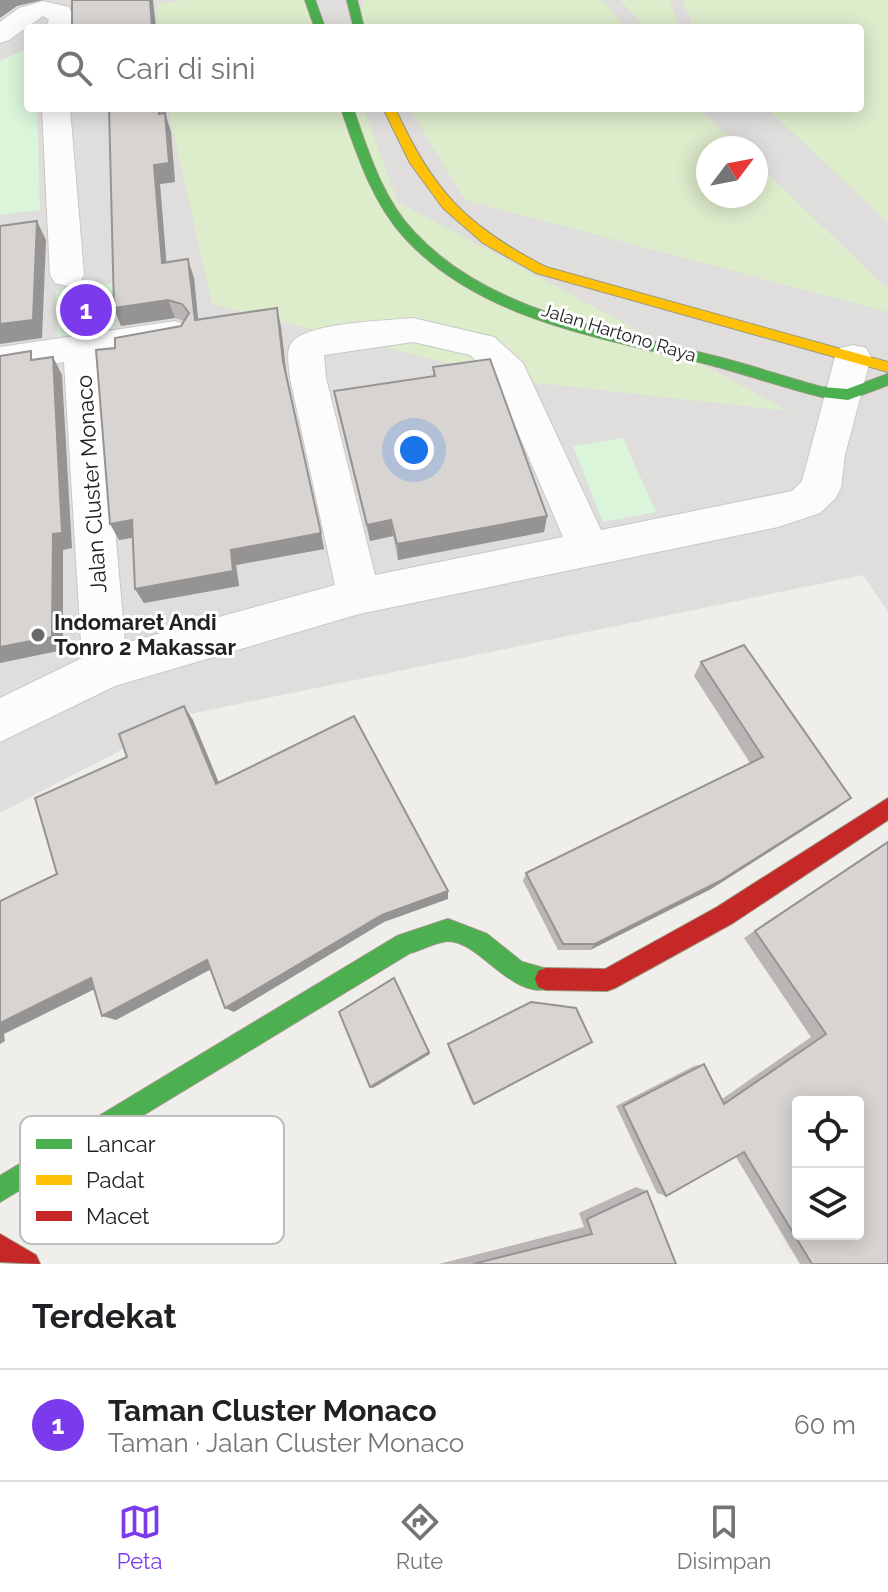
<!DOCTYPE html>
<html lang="id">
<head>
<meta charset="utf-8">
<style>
	:root { --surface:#fff; --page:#f2f2f2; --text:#202124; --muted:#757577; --line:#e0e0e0; --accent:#7c3aed }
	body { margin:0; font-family:Raleway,sans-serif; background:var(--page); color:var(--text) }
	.controls { position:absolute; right:24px; bottom:24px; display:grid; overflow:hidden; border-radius:8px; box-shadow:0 4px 20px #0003 }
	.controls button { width:72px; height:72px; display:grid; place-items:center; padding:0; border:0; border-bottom:2px solid var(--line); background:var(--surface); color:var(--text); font:40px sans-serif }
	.compass { position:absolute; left:696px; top:136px; width:72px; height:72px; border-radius:50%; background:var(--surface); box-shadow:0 4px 20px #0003; rotate:58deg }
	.you { position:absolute; left:414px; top:450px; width:28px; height:28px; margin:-20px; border:6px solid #fff; border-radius:50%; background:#1a73e8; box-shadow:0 0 0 12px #1a73e833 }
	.badge { display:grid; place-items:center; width:52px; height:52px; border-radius:50%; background:var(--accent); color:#fff; font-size:26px; font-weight:700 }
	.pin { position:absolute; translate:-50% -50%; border:4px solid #fff; box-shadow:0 2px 8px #0006 }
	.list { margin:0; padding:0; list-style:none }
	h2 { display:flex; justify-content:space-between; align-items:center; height:104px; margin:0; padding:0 32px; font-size:34px }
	h2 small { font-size:26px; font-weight:400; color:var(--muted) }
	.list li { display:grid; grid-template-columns:52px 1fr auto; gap:24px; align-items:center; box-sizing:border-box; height:112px; padding:0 32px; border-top:2px solid var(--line) }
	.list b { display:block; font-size:30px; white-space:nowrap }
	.list p { margin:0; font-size:26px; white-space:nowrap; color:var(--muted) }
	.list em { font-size:26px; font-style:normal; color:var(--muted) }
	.icon { flex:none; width:44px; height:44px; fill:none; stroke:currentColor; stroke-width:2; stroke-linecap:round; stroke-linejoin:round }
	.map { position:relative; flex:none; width:888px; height:1264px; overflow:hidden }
	.search { position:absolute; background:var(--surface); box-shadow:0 4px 20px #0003; left:24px; right:24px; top:24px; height:88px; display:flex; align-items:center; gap:20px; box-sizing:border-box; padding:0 28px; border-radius:8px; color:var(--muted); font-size:30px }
	.sheet { height:216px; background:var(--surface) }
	nav { display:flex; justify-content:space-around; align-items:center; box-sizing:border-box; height:112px; border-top:2px solid var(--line); background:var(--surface); font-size:22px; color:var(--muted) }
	nav a { display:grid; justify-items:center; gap:4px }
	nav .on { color:var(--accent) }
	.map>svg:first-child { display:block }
	.residential { fill:#dfdedc; fill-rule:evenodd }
	.grass { fill:#ddeccb }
	.park { fill:#daf5da }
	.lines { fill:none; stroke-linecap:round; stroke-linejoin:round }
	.street-casing { stroke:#c9c8c7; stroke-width:2 }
	.fast-casing { stroke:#999a82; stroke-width:2 }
	.slow-casing { stroke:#999a82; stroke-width:2 }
	.jam-casing { stroke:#999a82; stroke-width:2 }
	.street { fill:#fdfcfc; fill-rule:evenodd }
	.fast { fill:#4caf50; fill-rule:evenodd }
	.slow { fill:#ffc107; fill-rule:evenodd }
	.jam { fill:#c62828; fill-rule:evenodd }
	.wall { fill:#b9b6b5 }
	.shaded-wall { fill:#969493 }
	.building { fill:#d7d4d2; stroke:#969493; stroke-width:2; fill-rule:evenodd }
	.poi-dot { fill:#6a6968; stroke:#fff; stroke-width:3 }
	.labels { text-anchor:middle; stroke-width:6; stroke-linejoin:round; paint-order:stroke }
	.far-street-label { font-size:18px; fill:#222; stroke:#fff }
	.street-label { font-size:22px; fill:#222; stroke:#fff }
	.poi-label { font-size:22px; font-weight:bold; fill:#222; stroke:#fff; text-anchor:start }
	.key { fill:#fff; stroke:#bdbdbd; stroke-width:2 }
	.key-label { font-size:22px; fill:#222 }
</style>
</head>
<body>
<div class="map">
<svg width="888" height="1264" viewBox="0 0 888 1264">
	<rect width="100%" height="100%" fill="#f0eeeb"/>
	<!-- residential -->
	<path class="residential" d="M0 0H888V612L863 575 190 714 0 813ZM28 28H860V108H28ZM708 148H756V196H708Z"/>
	<!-- grass -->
	<g class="grass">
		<path d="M182 0H304L325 28H158L157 4Z"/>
		<path d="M363 0H602L626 28H360Z"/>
		<path d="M620 0H669L680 28H646Z"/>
		<path d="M682 0H888V223L767 108H860V28H694Z"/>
		<path d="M168 108H363L398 202 789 411 520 381 212 304Z"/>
		<path d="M409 108H698L740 148H708V196H756V163L888 289V312L465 200Z"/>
	</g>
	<!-- park -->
	<g class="park">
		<path d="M28 48V108H37L40 210 0 215V61Z"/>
		<path d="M114 283 115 329 58 338 56 290Z"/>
		<path d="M623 438 656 512 603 522 573 446Z"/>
	</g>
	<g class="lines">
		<!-- street casing -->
		<g class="street-casing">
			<g id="street">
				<path d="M43 1 69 7 75 20 71 28H45L49 20 43 16 9 40 0 43V22L19 8Z"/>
				<path d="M42 108H70L84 275 79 283 67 286 55 283 50 275Z"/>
				<path d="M413 318 494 337 523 363 601 530 792 491 802 481 835 357 840 348 853 345 866 348 871 357 845 455 841 488 835 499 820 513 778 527 359 614 115 686 0 742V698L82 658 64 362 0 373V347L175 321 187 325 192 333 187 341 100 357 125 643 335 585 290 378C289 367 285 349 293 341 313 322 385 321 413 318ZM413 342 470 355 495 379 563 537 375 575 326 378 324 355Z"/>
			</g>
		</g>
		<!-- fast casing -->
		<g class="fast-casing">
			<g id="fast">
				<path d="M305 0H315L325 28H315Z"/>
				<path d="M347 0H357L364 28H354Z"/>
				<path d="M341 108H353C368 151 382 199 415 233 490 313 609 329 710 355 748 364 784 377 822 387L847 389 888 374V385L848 400 822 397C785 388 748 375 711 365 607 338 482 322 405 238 372 202 357 154 341 108Z"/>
				<path d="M448 919 487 934 522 962 554 971 557 979 554 987C513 1004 481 940 447 941 436 942 421 950 410 953L0 1202V1176L397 936Z"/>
			</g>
		</g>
		<!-- slow casing -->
		<g class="slow-casing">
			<path id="slow" d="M383 108H395C432 190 466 226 546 267L888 362V372L536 273 483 243 443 208 410 163Z"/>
		</g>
		<!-- jam casing -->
		<g class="jam-casing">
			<g id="jam">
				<path d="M888 798V820L733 923 615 988 607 991 546 990 538 987 535 979 538 971 546 968 605 969 717 907Z"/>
				<path d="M0 1234 36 1255 40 1264 0 1262Z"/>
			</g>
		</g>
		<!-- street -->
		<use href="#street" class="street"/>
		<!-- fast -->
		<use href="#fast" class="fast"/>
		<!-- slow -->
		<use href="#slow" class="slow"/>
		<!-- jam -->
		<use href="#jam" class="jam"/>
	</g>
	<!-- wall -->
	<g class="wall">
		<path d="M109 108H163V114L165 113 171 132 175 182 160 184 166 262 194 278 198 320 281 327 287 378 324 549 236 565 239 586 144 603 135 589 133 538 119 540 115 348 181 326 184 321 175 318 121 326 114 308Z"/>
		<path d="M433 367 547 516 544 532 398 560 393 536 370 541 337 409 334 391 433 376Z"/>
		<path d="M701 662 838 808 711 889 590 950H558L523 881 526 873 750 763 694 676Z"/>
		<path d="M888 841V1264H800L736 1157 666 1196 657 1193 616 1106 694 1066 704 1064 722 1099 811 1037 744 938Z"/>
		<path d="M592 1042 472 1104 448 1047V1044Z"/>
		<path d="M636 1187 647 1191 676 1264H439L584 1227 579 1213Z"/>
	</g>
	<!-- shaded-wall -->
	<g class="shaded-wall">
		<path d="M0 0H43L17 6 0 18Z"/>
		<path d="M150 0H153L156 28H152Z"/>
		<path d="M165 113 171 132 175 182 160 184 168 281 162 263 154 165Z"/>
		<path d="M37 221 46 240 42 338 0 344V324Z"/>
		<path d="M188 259 194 278 200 338 195 320Z"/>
		<path d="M168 300 175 318 121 326 114 308Z"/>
		<path d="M277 308 281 327 287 379 283 361Z"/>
		<path d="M53 357 62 375 72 548 63 550V650L0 663V647Z"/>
		<path d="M547 516 544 532 398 560 397 544Z"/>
		<path d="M132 520 140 536 119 540 110 524Z"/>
		<path d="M391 520 393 536 370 541 367 525Z"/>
		<path d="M321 533 324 549 236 565 239 586 144 603 135 589 231 550Z"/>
		<path d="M184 706 193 720 224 795 216 784Z"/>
		<path d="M851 798 838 808 711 889 590 950 595 944Z"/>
		<path d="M448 891V899L384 922 234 1012 225 1008 382 915Z"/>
		<path d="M207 960 217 966 116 1020 102 1016Z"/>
		<path d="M91 978 105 984 4 1034 5 1041 0 1044V1023Z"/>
		<path d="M429 1052 430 1054 373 1088 370 1087Z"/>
	</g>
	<!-- building -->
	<g class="building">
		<path d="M72 0H150L152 28H72Z"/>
		<path d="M109 108H159V114L165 113 169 163 154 165 162 263 188 259 195 320 277 308 283 361 321 533 231 550 233 571 135 589 132 520 110 524 96 350 115 348V338L181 326 189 313 182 304 168 300 114 308Z"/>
		<path d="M37 221 33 320 0 324V226Z"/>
		<path d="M31 351V360L53 357 62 533 53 534 52 637 0 647V356Z"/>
		<path d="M490 359 547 516 397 544 391 520 367 525 334 391 435 376 433 367Z"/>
		<path d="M744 645 851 798 720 881 595 944H563L526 873 763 757 701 662Z"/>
		<path d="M184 706 216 784 354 716 448 891 382 915 225 1008 207 960 102 1016 91 978 0 1023V901L57 874 35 798 127 757 119 734Z"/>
		<path d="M888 842V1264H812L744 1152 666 1196 623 1106 704 1064 724 1104 826 1034 755 931ZM798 1102H858V1234H798Z"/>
		<path d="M394 978 429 1052 370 1087 339 1012Z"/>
		<path d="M531 1002 576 1008 592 1042 474 1104 448 1044Z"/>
		<path d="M647 1191 676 1264H473L592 1234 587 1219Z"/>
	</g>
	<!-- markers -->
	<circle class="poi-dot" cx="38" cy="635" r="8"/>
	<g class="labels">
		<!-- far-street labels -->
		<g class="far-street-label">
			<text transform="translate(619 333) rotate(17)" y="6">Jalan Hartono Raya</text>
		</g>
		<!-- street labels -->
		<g class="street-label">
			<text transform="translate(91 484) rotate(-94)" y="8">Jalan Cluster Monaco</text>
		</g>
		<!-- poi labels -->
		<g class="poi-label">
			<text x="54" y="630">Indomaret Andi<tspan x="54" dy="25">Tonro 2 Makassar</tspan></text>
		</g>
	</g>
	<!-- legend -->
	<rect x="20" y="1116" width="264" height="128" rx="12" class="key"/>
	<rect x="36" y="1139" width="36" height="10" fill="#4caf50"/>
	<rect x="36" y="1175" width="36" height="10" fill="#ffc107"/>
	<rect x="36" y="1211" width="36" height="10" fill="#c62828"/>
	<g class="key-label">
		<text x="86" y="1152">Lancar</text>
		<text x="86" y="1188">Padat</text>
		<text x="86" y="1224">Macet</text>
	</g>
</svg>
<div class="controls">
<button><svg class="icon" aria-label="locate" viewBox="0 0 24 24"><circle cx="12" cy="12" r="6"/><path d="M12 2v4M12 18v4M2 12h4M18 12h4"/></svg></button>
<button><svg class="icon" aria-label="layers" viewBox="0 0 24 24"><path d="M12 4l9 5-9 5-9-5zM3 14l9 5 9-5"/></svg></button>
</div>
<svg class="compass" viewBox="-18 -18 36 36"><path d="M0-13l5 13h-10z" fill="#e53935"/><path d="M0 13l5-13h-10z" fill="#757577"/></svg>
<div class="you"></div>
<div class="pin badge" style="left:86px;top:310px">1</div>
<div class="search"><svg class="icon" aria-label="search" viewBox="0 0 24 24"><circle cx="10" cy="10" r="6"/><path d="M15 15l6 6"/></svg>Cari di sini</div>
</div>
<section class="sheet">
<h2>Terdekat<small></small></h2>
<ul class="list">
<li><span class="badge">1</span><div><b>Taman Cluster Monaco</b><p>Taman · Jalan Cluster Monaco</p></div><em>60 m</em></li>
</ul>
</section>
<nav>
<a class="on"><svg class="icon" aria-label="map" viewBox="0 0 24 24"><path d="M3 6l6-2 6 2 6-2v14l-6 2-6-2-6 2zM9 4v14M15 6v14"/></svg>Peta</a>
<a><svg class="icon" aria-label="directions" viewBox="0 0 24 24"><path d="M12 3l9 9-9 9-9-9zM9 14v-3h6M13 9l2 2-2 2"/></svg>Rute</a>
<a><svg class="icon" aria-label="saved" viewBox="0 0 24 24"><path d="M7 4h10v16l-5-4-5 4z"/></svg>Disimpan</a>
</nav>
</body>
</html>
